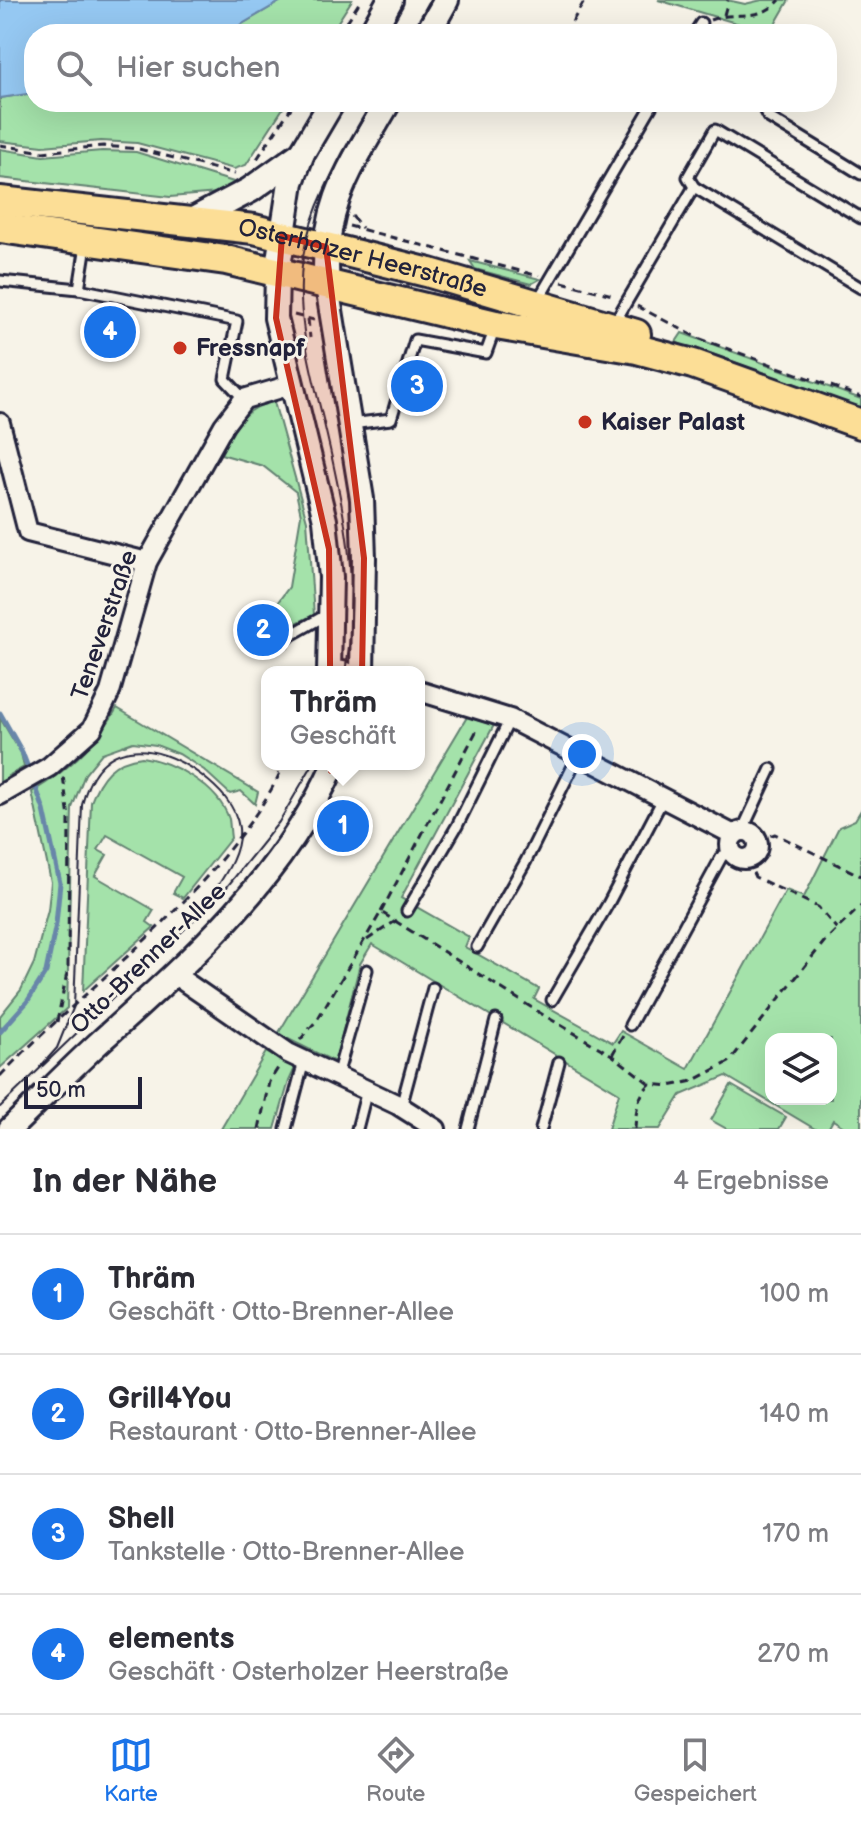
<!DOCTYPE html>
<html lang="de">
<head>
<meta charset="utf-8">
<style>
	:root { --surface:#fff; --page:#f7f7f7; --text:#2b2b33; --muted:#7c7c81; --line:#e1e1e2; --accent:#1a73e8 }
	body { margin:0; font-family:"Balsamiq Sans",sans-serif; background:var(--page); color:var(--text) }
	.controls { position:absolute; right:24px; bottom:24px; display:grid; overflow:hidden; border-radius:16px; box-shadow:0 8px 32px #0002 }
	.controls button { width:72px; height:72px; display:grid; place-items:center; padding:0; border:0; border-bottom:2px solid var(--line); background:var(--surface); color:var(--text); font:40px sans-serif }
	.scale { position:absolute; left:24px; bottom:20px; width:118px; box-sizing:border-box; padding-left:8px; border:4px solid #22223b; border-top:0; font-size:22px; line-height:28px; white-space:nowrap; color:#22223b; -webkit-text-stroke:6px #f7f3e8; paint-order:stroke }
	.you { position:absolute; left:582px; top:754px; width:28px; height:28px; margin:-20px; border:6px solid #fff; border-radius:50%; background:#1a73e8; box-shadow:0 0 0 12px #1a73e833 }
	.badge { display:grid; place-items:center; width:52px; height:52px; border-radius:50%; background:var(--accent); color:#fff; font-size:26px; font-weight:700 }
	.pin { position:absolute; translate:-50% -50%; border:4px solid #fff; box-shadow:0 2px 8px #0006 }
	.popup { position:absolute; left:261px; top:666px; width:164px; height:104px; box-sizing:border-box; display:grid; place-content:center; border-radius:16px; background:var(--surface); filter:drop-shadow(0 2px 6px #0005); font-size:26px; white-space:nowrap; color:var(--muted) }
	.popup b { font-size:30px; color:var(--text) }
	.popup::after { content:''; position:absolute; left:50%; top:100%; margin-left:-16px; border:16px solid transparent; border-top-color:var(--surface) }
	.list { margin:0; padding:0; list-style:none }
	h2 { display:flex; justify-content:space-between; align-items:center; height:104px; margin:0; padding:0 32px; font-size:34px }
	h2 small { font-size:26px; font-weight:400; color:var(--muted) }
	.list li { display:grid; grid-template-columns:52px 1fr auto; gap:24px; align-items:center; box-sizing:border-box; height:120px; padding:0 32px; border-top:2px solid var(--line) }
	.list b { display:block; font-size:30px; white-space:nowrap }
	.list p { margin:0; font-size:26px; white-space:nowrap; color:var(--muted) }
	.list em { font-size:26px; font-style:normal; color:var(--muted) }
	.icon { flex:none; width:44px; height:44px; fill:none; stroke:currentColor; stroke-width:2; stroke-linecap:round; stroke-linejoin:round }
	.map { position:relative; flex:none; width:861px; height:1129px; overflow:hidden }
	.search { position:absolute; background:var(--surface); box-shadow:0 8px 32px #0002; left:24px; right:24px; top:24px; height:88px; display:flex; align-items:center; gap:20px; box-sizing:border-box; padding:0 28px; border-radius:32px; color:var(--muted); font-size:30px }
	.sheet { height:584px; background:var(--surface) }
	nav { display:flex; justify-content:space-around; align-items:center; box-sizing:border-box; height:112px; border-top:2px solid var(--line); background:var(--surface); font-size:22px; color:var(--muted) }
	nav a { display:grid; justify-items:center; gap:4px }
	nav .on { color:var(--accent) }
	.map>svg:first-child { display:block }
	.green { fill:#a4e2aa; stroke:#638272; stroke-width:2; fill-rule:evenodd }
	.water { fill:#95c8f2; stroke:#6786a9; stroke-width:2 }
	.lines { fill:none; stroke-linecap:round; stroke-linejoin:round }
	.stream { stroke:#6786a9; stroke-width:5 }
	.service-casing { stroke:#22223b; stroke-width:15 }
	.minor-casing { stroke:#22223b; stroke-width:24 }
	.tertiary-casing { stroke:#22223b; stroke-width:28 }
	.secondary-casing { stroke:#22223b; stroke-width:30 }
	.primary-casing { stroke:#22223b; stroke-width:34 }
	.path { stroke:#22223b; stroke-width:3; stroke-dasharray:8 6; stroke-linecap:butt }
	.service { stroke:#f7f3e8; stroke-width:9 }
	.minor { stroke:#f7f3e8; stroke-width:18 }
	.tertiary { stroke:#f7f3e8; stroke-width:22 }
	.secondary { stroke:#f7f3e8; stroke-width:24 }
	.primary { stroke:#fcde96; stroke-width:28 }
	.tram { stroke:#22223b; stroke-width:2 }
	.marked { fill:#c8321e; fill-opacity:0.2; stroke:#c8321e; stroke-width:6; stroke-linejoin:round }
	.poi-dot { fill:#c8321e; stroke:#f7f3e8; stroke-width:3 }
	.labels { text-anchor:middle; stroke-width:6; stroke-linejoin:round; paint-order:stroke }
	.street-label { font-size:24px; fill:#22223b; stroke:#f7f3e8 }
	.poi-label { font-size:24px; font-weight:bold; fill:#22223b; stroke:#f7f3e8; text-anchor:start }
</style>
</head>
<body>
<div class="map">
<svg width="861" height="1129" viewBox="0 0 861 1129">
	<rect width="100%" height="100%" fill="#f7f3e8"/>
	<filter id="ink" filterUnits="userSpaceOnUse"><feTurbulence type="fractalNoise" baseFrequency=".0125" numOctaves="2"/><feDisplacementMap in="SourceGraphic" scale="16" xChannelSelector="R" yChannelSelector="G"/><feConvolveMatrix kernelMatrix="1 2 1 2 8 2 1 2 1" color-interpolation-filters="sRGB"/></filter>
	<g filter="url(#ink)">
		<!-- green -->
		<g class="green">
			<path d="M283 0H352L330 34H225Z"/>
			<path d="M658 0H727L745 4 762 0H789L770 33Z"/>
			<path d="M34 93V102H287L246 165 234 169 137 143 101 141 43 146 0 141V98Z"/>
			<path d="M0 149 43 156 102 151 136 152 240 184 218 193 170 197 0 178Z"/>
			<path d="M470 261 540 279 531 284 475 269Z"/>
			<path d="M682 333 861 399V413L804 393 802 386 775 377 769 380 752 374 748 367 707 352 699 354 676 342Z"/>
			<path d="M274 402 307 521 314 615 279 631 263 622 289 587 301 515 296 492 263 466 221 454C234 429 244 406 274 402Z"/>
			<path d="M117 708 258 792 255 804 241 791 230 794 204 770 179 754 156 745 133 742 102 753 85 774 72 808 67 1008 0 1068V1016L21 990 34 963 48 910 51 882 32 792C67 771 97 743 117 708Z"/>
			<path d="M467 717 494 725 401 898 469 937 465 947 539 989 534 999 613 1043 621 1031 688 1069 786 890 804 897 839 827 855 820 861 810V1129H847L833 1120 828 1129H815L726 1076 681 1095 660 1129H608L619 1093 372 944 360 964 335 1062 278 1034ZM771 1039H831V1099H771Z"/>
			<path d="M0 718 21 753 24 767 8 776 10 781 0 786Z"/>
			<path d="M142 757C174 762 218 786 229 819 230 825 230 832 231 838L183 898 173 893 182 877 107 835 98 850 107 855 95 876 154 910 147 922 154 927 83 991 91 802C100 777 113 760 142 757Z"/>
			<path d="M266 1052 295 1068 289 1081 275 1129H221Z"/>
			<path d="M731 1085 786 1117 779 1129H727L711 1120Z"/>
		</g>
		<!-- water -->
		<path class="water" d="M0 0H283L225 34H34V93L0 98Z"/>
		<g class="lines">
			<!-- stream -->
			<g class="stream">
				<path d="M0 713 22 752 30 773"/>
				<path d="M0 1032 27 1002 46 972 56 924 60 883 44 810 34 782"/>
			</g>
			<!-- service casing -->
			<g class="service-casing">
				<g id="service">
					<path d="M694 34 701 23"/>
					<path d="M760 102 768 117 861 174"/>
					<path d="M694 187 861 288"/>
					<path d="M0 281 79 289 237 321 225 379 244 399"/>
					<path d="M79 289 86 245"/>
					<path d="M538 300 654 102"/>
					<path d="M613 325 694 187 688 177 715 130 861 218"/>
					<path d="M351 424 391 419 415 340 486 353 495 328"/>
					<path d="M283 642 291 635 328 614"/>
					<path d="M742 831 771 769"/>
					<path d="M407 911 457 826 510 719"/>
					<path d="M477 947 526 861 579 754"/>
					<path d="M552 1000 608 904 664 797"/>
					<path d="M630 1025 722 856 731 853"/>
					<path d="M337 1076 367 970"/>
					<path d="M401 1107 433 988"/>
					<path d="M286 1129 304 1061"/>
					<path d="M357 1129 367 1090"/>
					<path d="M468 1129 496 1020"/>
					<path d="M541 1129 559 1062"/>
				</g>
			</g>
			<!-- minor casing -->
			<g class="minor-casing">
				<g id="minor">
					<path d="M0 423 28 532 147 562"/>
					<path d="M329 668 347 672"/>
					<path d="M419 691 510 719 734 835"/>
					<path d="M0 795 49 767 92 729 110 692 147 562 224 425 244 399 291 385"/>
					<circle cx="744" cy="845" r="14"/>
					<path d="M175 975 288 1053 398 1105 436 1129"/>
				</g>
			</g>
			<!-- tertiary casing -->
			<g class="tertiary-casing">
				<g id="tertiary">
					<path d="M277 273 276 318 325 520 331 577 329 672"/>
					<path d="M327 286 362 499 364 558 362 672"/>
					<path d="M10 1129C41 1099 71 1068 103 1039 193 958 284 877 334 764"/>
				</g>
			</g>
			<!-- secondary casing -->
			<g class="secondary-casing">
				<g id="secondary">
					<path d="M371 34 390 0"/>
					<path d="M427 34 446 0"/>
					<path d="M191 221 250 190 302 153"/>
					<path d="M277 273 291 182 302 153 332 102"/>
					<path d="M327 286C320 208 351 166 388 102"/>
				</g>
			</g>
			<!-- primary casing -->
			<g class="primary-casing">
				<g id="primary">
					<path id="s1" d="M0 201 254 229 430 273 636 334"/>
					<path d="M0 228 226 260 496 325 637 349 693 364 861 424"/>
				</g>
			</g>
			<!-- path -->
			<g class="path">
				<path d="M724 15 728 0"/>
				<path d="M710 20C737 10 759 23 780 0"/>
				<path d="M339 34 361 0"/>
				<path d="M565 34 585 0"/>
				<path d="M0 145 43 152 103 146 139 149 235 174"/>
				<path d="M257 159 295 102"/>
				<path d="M352 216 362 228"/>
				<path d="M349 226 539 276"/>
				<path d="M562 282 616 296"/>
				<path d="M637 306 698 338 861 397"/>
				<path d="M294 315 314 320"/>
				<path d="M308 319 310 338"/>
				<path d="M757 840 775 834 861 876"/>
				<path d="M747 860 755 877 818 907 837 929"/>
				<path d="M381 912 478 728"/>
				<path d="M367 940 397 920"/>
				<path d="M57 1022 68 968 69 818 63 776"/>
				<path d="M300 1040 317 1020 381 912 545 1016 612 1055 650 1084"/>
				<path d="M612 1055 624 1034"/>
				<path d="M0 1076C77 996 167 931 235 842 254 818 272 792 284 764"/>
				<path d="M259 1129 269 1082 278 1068"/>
				<path d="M635 1129C636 1112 637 1096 650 1084L669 1086 693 1081 729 1062 824 942 861 906"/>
			</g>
			<!-- service -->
			<use href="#service" class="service"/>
			<!-- minor -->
			<use href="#minor" class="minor"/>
			<!-- tertiary -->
			<use href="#tertiary" class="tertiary"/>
			<!-- secondary -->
			<use href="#secondary" class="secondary"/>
			<!-- primary -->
			<use href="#primary" class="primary"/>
			<!-- tram -->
			<g class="tram">
				<path d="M412 34 432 0"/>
				<path d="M345 672C362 586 343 503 323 419 310 366 295 312 303 257 312 200 345 151 373 102"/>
				<path d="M40 1067 57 1048 74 1006 82 805C98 737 153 739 201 775 218 788 236 805 239 828 241 851 227 872 215 890"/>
				<path d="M0 1107 222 893 279 822 313 764"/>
			</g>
		</g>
	</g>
	<!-- marked area -->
	<path class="marked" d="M282 236 326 247 364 558 362 675 351 726 331 771 329 549 276 318Z"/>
	<!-- markers -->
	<g class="poi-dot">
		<circle cx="180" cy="348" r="8"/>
		<circle cx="585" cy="422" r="8"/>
	</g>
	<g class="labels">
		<!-- street labels -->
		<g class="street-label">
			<text dy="8" stroke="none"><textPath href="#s1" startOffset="368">Osterholzer Heerstraße</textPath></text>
			<text transform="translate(104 625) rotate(-71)" y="8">Teneverstraße</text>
			<text transform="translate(148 958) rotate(-44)" y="8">Otto-Brenner-Allee</text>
		</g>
		<!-- poi labels -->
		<g class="poi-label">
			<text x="196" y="356">Fressnapf</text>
			<text x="601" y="430">Kaiser Palast</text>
		</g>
	</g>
</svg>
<div class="controls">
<button><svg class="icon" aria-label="layers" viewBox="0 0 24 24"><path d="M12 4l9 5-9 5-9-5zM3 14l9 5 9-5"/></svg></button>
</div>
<div class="scale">50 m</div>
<div class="you"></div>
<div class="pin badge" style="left:343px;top:826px">1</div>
<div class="popup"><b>Thräm</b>Geschäft</div>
<div class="pin badge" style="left:263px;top:630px">2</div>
<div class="pin badge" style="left:417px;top:386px">3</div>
<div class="pin badge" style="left:110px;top:332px">4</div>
<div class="search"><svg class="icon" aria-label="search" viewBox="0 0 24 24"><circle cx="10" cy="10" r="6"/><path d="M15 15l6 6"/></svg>Hier suchen</div>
</div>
<section class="sheet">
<h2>In der Nähe<small>4 Ergebnisse</small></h2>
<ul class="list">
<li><span class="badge">1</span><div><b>Thräm</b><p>Geschäft · Otto-Brenner-Allee</p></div><em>100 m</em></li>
<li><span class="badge">2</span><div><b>Grill4You</b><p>Restaurant · Otto-Brenner-Allee</p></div><em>140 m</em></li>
<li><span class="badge">3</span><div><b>Shell</b><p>Tankstelle · Otto-Brenner-Allee</p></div><em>170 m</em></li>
<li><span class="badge">4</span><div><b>elements</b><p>Geschäft · Osterholzer Heerstraße</p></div><em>270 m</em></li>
</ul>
</section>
<nav>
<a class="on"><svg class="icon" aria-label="map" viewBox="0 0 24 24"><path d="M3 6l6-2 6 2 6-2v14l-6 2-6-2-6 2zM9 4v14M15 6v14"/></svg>Karte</a>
<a><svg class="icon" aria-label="directions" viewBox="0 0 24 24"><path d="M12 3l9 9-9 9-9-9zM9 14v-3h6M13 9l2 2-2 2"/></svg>Route</a>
<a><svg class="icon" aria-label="saved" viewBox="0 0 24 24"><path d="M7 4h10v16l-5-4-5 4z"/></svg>Gespeichert</a>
</nav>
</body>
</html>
